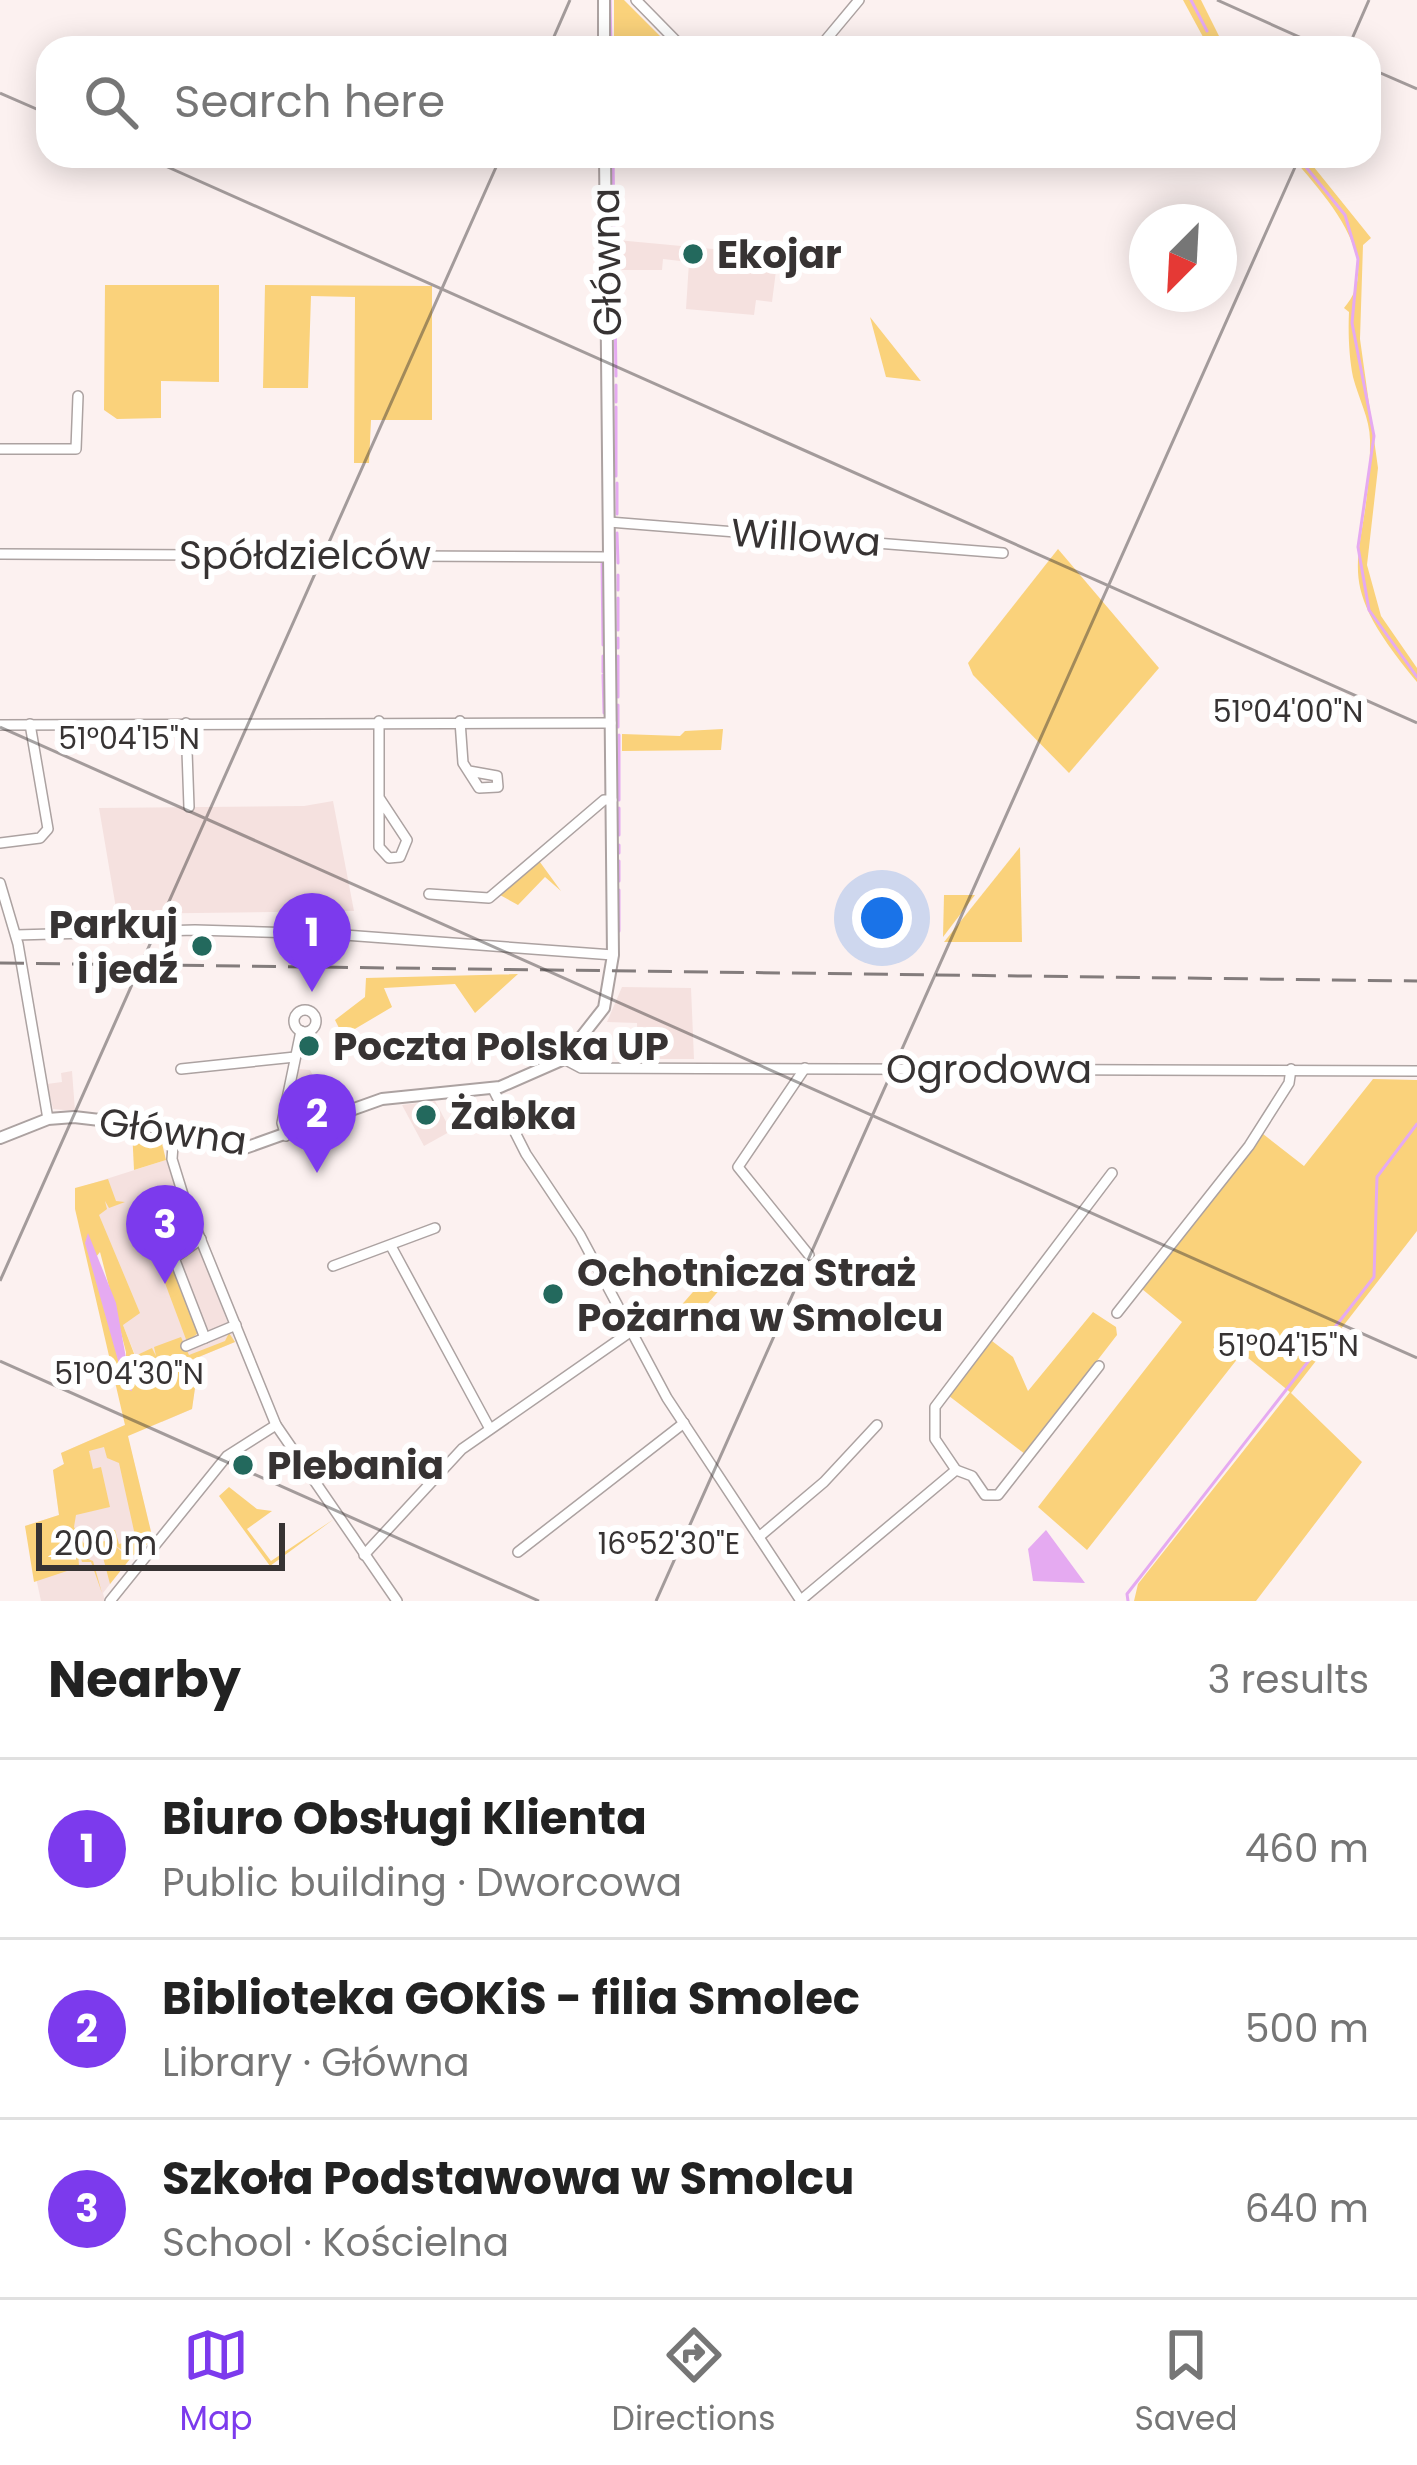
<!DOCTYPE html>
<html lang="en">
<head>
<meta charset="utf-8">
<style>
	:root { --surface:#fff; --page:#f6f6f6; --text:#222; --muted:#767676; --line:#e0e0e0; --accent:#7c3aed }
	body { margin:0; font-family:Poppins,sans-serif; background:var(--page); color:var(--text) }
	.compass { position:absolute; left:1129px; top:204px; width:108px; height:108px; border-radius:50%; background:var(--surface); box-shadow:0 6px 30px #0003; rotate:204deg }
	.scale { position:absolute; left:36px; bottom:30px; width:249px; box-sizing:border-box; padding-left:12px; border:6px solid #373333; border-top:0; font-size:33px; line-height:42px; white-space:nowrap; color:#373333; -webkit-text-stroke:9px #fff; paint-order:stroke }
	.you { position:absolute; left:882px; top:918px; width:42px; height:42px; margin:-30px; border:9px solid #fff; border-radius:50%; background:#1a73e8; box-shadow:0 0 0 18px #1a73e833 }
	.badge { display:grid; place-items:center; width:78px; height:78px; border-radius:50%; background:var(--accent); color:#fff; font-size:39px; font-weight:700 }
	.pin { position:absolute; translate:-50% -99px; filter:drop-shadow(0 3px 6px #0008) }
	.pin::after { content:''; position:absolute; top:63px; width:42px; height:36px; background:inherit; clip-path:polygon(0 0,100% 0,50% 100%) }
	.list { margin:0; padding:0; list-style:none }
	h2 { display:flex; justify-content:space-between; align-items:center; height:156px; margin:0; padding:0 48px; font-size:51px }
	h2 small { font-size:39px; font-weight:400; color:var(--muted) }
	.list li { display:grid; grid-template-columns:78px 1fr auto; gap:36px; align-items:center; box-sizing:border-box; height:180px; padding:0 48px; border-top:3px solid var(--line) }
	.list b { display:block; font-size:45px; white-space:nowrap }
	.list p { margin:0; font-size:39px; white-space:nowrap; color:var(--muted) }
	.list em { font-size:39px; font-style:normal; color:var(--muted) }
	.icon { flex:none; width:66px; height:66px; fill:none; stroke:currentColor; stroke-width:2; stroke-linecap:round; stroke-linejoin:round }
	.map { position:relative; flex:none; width:1417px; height:1601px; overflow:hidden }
	.search { position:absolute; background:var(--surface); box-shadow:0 6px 30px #0003; left:36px; right:36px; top:36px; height:132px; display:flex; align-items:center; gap:30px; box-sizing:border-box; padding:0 42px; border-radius:36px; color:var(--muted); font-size:45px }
	.sheet { height:696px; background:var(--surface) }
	nav { display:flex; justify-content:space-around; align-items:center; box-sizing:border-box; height:168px; border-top:3px solid var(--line); background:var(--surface); font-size:33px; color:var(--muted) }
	nav a { display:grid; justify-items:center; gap:6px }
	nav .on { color:var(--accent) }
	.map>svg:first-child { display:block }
	.built { fill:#f5e1df }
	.green { fill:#fad27b; fill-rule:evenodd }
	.water { fill:#e5aaf1 }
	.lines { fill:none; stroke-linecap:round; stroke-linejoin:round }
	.stream { stroke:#e5aaf1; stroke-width:3 }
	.minor-casing { stroke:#aca2a1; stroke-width:12 }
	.tertiary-casing { stroke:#aca2a1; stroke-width:14 }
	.minor { stroke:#fff; stroke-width:9 }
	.tertiary { stroke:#fff; stroke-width:10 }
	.rail { stroke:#837c7c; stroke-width:3; stroke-dasharray:24 12; stroke-linecap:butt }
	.ticks { fill:none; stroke:#373333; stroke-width:3; stroke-opacity:0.45 }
	.poi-dot { fill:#23695d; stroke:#fff; stroke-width:4.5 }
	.labels { text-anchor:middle; stroke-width:12; stroke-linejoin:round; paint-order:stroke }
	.poi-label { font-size:39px; font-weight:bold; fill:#373333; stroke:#fff; text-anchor:start }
	.street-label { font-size:39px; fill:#373333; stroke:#fff }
	.ticks-label { font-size:30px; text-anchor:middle; fill:#373333; stroke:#fff; stroke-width:12; stroke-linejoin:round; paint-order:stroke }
</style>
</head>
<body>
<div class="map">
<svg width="1417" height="1601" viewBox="0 0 1417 1601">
	<rect width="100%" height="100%" fill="#fcf1f0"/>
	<!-- built -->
	<g class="built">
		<path d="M617 240 778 255 772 302 756 300 754 315 686 309 689 262 663 259 662 270H617Z"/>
		<path d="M333 801 354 911 117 914 99 808 304 806Z"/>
		<path d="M622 987 691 988 694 1059H638L637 1023 607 1022Z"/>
		<path d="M298 1069 310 1070 332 1110 300 1122 291 1104 298 1098Z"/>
		<path d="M72 1071 75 1111 53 1109 47 1084 62 1082 61 1073Z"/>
		<path d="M435 1101 451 1131 424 1146 402 1105Z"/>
		<path d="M166 1160 235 1342 189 1361 196 1381 192 1409 162 1422 123 1325 81 1187Z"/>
		<path d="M125 1425 153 1540 134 1553 103 1593 105 1601H41L25 1526 59 1515 53 1470 64 1464 61 1453Z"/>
	</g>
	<!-- green -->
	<g class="green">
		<path d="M614 0H624L672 48H614Z"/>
		<path d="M1183 0H1201L1225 48H1209Z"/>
		<path d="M1291 156H1305L1371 238 1363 245 1360 339 1378 468 1367 565 1381 616 1417 668V682C1321 567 1371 566 1370 440 1370 419 1358 397 1353 377 1349 357 1348 333 1349 312L1344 308C1387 259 1321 192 1291 156Z"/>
		<path d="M105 285H219V382L161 381V418L117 419 104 410Z"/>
		<path d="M265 285 432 286V420H371L369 463H354L355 297 311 296 308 388H263Z"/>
		<path d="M870 317 920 380 921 381 886 377Z"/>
		<path d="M1058 549 1159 668 1069 773 973 675 968 663Z"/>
		<path d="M723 729 721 750 622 751V734L680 736 685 731Z"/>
		<path d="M1020 847 1022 942H944Z"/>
		<path d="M537 858 561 891 545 877 518 905 500 895Z"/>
		<path d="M944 895H975L943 937Z"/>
		<path d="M518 974 475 1013 455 984 384 988 392 1007 343 1036 335 1020 365 997 366 978Z"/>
		<path d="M1373 1079 1417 1080V1231L1291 1393 1362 1462 1256 1601H1134L1138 1584 1290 1392 1242 1353 1087 1550 1038 1507 1182 1322 1142 1289 1251 1148 1258 1130 1304 1166Z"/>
		<path d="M132 1129 160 1135 166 1160 134 1170Z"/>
		<path d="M108 1179 116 1201 125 1202 109 1208 105 1201 107 1209 99 1215 140 1313 123 1325 135 1356 152 1348 156 1356 154 1347 181 1337 189 1355 225 1341 229 1333 235 1342 189 1361 196 1381 192 1409 128 1436 153 1540 131 1557 111 1542 130 1559 110 1584 99 1542 111 1540 110 1531 115 1530 119 1544 136 1540 119 1463 107 1458 104 1447 89 1451 93 1469 101 1467 110 1507 76 1515 74 1527 89 1552 83 1557 93 1561 102 1593 91 1562H82L78 1549 79 1567 34 1582 25 1526 59 1515 53 1470 64 1464 61 1453 125 1425 75 1209V1188ZM100 1252 126 1352V1388L92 1262Z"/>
		<path d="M184 1215 194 1239 175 1251 172 1265 160 1269 153 1252 159 1226Z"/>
		<path d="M714 1268 727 1281 686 1329 671 1317Z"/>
		<path d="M174 1271 198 1333 187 1342 162 1275Z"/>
		<path d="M1093 1312 1116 1327 1117 1335 1025 1454 949 1396 992 1341 1013 1357 1028 1391Z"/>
		<path d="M229 1487 257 1509 272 1511 247 1529 271 1561 334 1519 270 1566 219 1496Z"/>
	</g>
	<!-- water -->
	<g class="water">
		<path d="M88 1233 116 1303 132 1391 126 1389 85 1243Z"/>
		<path d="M1046 1530 1085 1583 1033 1581 1028 1549Z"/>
	</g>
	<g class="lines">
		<!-- stream -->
		<g class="stream">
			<path d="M610 0 611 48"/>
			<path d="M1191 0 1207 31"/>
			<path d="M1213 43 1217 48"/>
			<path d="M613 156 614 232"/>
			<path d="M1297 156 1345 215 1358 259 1352 323 1374 436 1358 547 1369 610 1417 677"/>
			<path d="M614 248V277"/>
			<path d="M615 283V305"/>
			<path d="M615 312 616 376"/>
			<path d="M616 385V402"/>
			<path d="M616 407V476"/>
			<path d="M617 483V514"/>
			<path d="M617 533 618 563"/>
			<path d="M602 562 603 645"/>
			<path d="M618 590V575"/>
			<path d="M618 598V630"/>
			<path d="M618 638V648"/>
			<path d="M603 656V672"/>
			<path d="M618 656V697"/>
			<path d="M603 675 604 713"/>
			<path d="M618 705V727"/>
			<path d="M619 735V800"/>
			<path d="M619 808V835"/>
			<path d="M619 853V845"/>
			<path d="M619 881V861"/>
			<path d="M619 890V931"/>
			<path d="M1128 1601 1127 1594 1374 1277 1377 1177 1417 1124"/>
		</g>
		<!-- minor casing -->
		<g class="minor-casing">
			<g id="minor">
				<path d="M636 0 683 48"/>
				<path d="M819 48 859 0"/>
				<path d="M0 449H76L78 396"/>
				<path d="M609 522 1003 553"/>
				<path d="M0 554 609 557"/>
				<path d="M379 721V847L389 858 400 857 407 840 380 799"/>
				<path d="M460 721 463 763 479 788 498 787 497 776 469 771"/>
				<path d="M186 723 189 807"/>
				<path d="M0 725 611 723"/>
				<path d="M0 843 40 838 48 829 30 724"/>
				<path d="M0 883 18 944 48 1119"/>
				<path d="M429 894 489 898 604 800H612"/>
				<path d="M16 935 195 930 331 934 613 955"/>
				<circle cx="305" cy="1021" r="11"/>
				<path d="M564 1059 581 1068 1417 1071"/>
				<path d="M805 1068 738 1167 809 1255"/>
				<path d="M181 1069 295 1057"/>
				<path d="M493 1089 526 1154 580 1235 667 1398 801 1601"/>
				<path d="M174 1132 172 1159 185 1201 276 1425 397 1601"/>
				<path d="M286 1136 282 1123 301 1031"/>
				<path d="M201 1239 174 1258 205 1338"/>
				<path d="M392 1248 490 1429"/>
				<path d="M333 1266 435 1228"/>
				<path d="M1117 1313 1249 1146 1289 1083 1291 1069"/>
				<path d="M186 1346 236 1325"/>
				<path d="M956 1470 935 1439V1407L1112 1173"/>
				<path d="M759 1537 824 1482 877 1425"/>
				<path d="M518 1552 684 1423"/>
				<path d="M364 1555 462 1449 630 1332"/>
				<path d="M801 1600 956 1470 972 1476 985 1495H998L1099 1366"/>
				<path d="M110 1601 227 1456 276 1425"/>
			</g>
		</g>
		<!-- tertiary casing -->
		<g class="tertiary-casing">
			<g id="tertiary">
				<path d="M604 0V48"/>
				<path d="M0 1138 48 1119 74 1117 143 1125 245 1148 382 1099 500 1087 564 1059 604 1008 613 955 605 156"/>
			</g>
		</g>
		<!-- minor -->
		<use href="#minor" class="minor"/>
		<!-- tertiary -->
		<use href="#tertiary" class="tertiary"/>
		<!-- rail -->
		<path class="rail" d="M0 963 1417 981"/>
	</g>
	<!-- ticks -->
	<path class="ticks" d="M1217 0 1324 48M549 48 570 0M1348 48 1369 0M1369 68 1417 89M0 93 48 114M143 156 1417 723M0 727 1417 1358M0 1281 501 156M0 1361 539 1601M656 1601 1300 156"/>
	<!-- markers -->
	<g class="poi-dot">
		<circle cx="693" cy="254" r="12"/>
		<circle cx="202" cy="946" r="12"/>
		<circle cx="309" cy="1046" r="12"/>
		<circle cx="426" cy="1115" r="12"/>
		<circle cx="553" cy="1294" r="12"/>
		<circle cx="243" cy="1465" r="12"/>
	</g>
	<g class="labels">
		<!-- poi labels -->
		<g class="poi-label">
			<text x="717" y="268">Ekojar</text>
			<text x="178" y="938" text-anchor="end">Parkuj<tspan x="178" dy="45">i jedź</tspan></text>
			<text x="333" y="1060">Poczta Polska UP</text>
			<text x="450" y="1129">Żabka</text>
			<text x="577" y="1286">Ochotnicza Straż<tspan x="577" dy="45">Pożarna w Smolcu</tspan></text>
			<text x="267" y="1479">Plebania</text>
		</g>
		<!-- street labels -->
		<g class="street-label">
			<text transform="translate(606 262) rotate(-91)" y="14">Główna</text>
			<text transform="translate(806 537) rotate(4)" y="14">Willowa</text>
			<text x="305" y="569">Spółdzielców</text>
			<text x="989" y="1083">Ogrodowa</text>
			<text transform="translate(173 1131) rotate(8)" y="14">Główna</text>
		</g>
	</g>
	<g class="ticks-label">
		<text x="1288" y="722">51°04'00"N</text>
		<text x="129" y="749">51°04'15"N</text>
		<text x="1288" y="1356">51°04'15"N</text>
		<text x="129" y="1384">51°04'30"N</text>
		<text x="669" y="1554">16°52'30"E</text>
	</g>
</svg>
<svg class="compass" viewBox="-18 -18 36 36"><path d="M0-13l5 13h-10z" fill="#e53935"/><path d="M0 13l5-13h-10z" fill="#767676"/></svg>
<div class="scale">200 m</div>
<div class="you"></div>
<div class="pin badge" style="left:312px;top:992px">1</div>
<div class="pin badge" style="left:317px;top:1173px">2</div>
<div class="pin badge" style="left:165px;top:1284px">3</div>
<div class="search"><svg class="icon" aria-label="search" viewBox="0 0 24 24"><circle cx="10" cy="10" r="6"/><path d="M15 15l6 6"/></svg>Search here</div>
</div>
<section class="sheet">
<h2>Nearby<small>3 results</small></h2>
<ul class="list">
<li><span class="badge">1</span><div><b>Biuro Obsługi Klienta</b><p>Public building · Dworcowa</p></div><em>460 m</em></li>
<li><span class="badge">2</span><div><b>Biblioteka GOKiS - filia Smolec</b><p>Library · Główna</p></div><em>500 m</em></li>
<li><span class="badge">3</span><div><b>Szkoła Podstawowa w Smolcu</b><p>School · Kościelna</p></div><em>640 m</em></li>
</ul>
</section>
<nav>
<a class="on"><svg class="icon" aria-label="map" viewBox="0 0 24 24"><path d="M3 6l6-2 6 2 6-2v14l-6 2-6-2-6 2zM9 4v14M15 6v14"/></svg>Map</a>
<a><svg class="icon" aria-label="directions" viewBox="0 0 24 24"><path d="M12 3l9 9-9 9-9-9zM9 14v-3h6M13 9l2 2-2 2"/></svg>Directions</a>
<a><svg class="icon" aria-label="saved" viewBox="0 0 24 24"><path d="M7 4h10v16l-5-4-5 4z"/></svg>Saved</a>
</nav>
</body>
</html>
